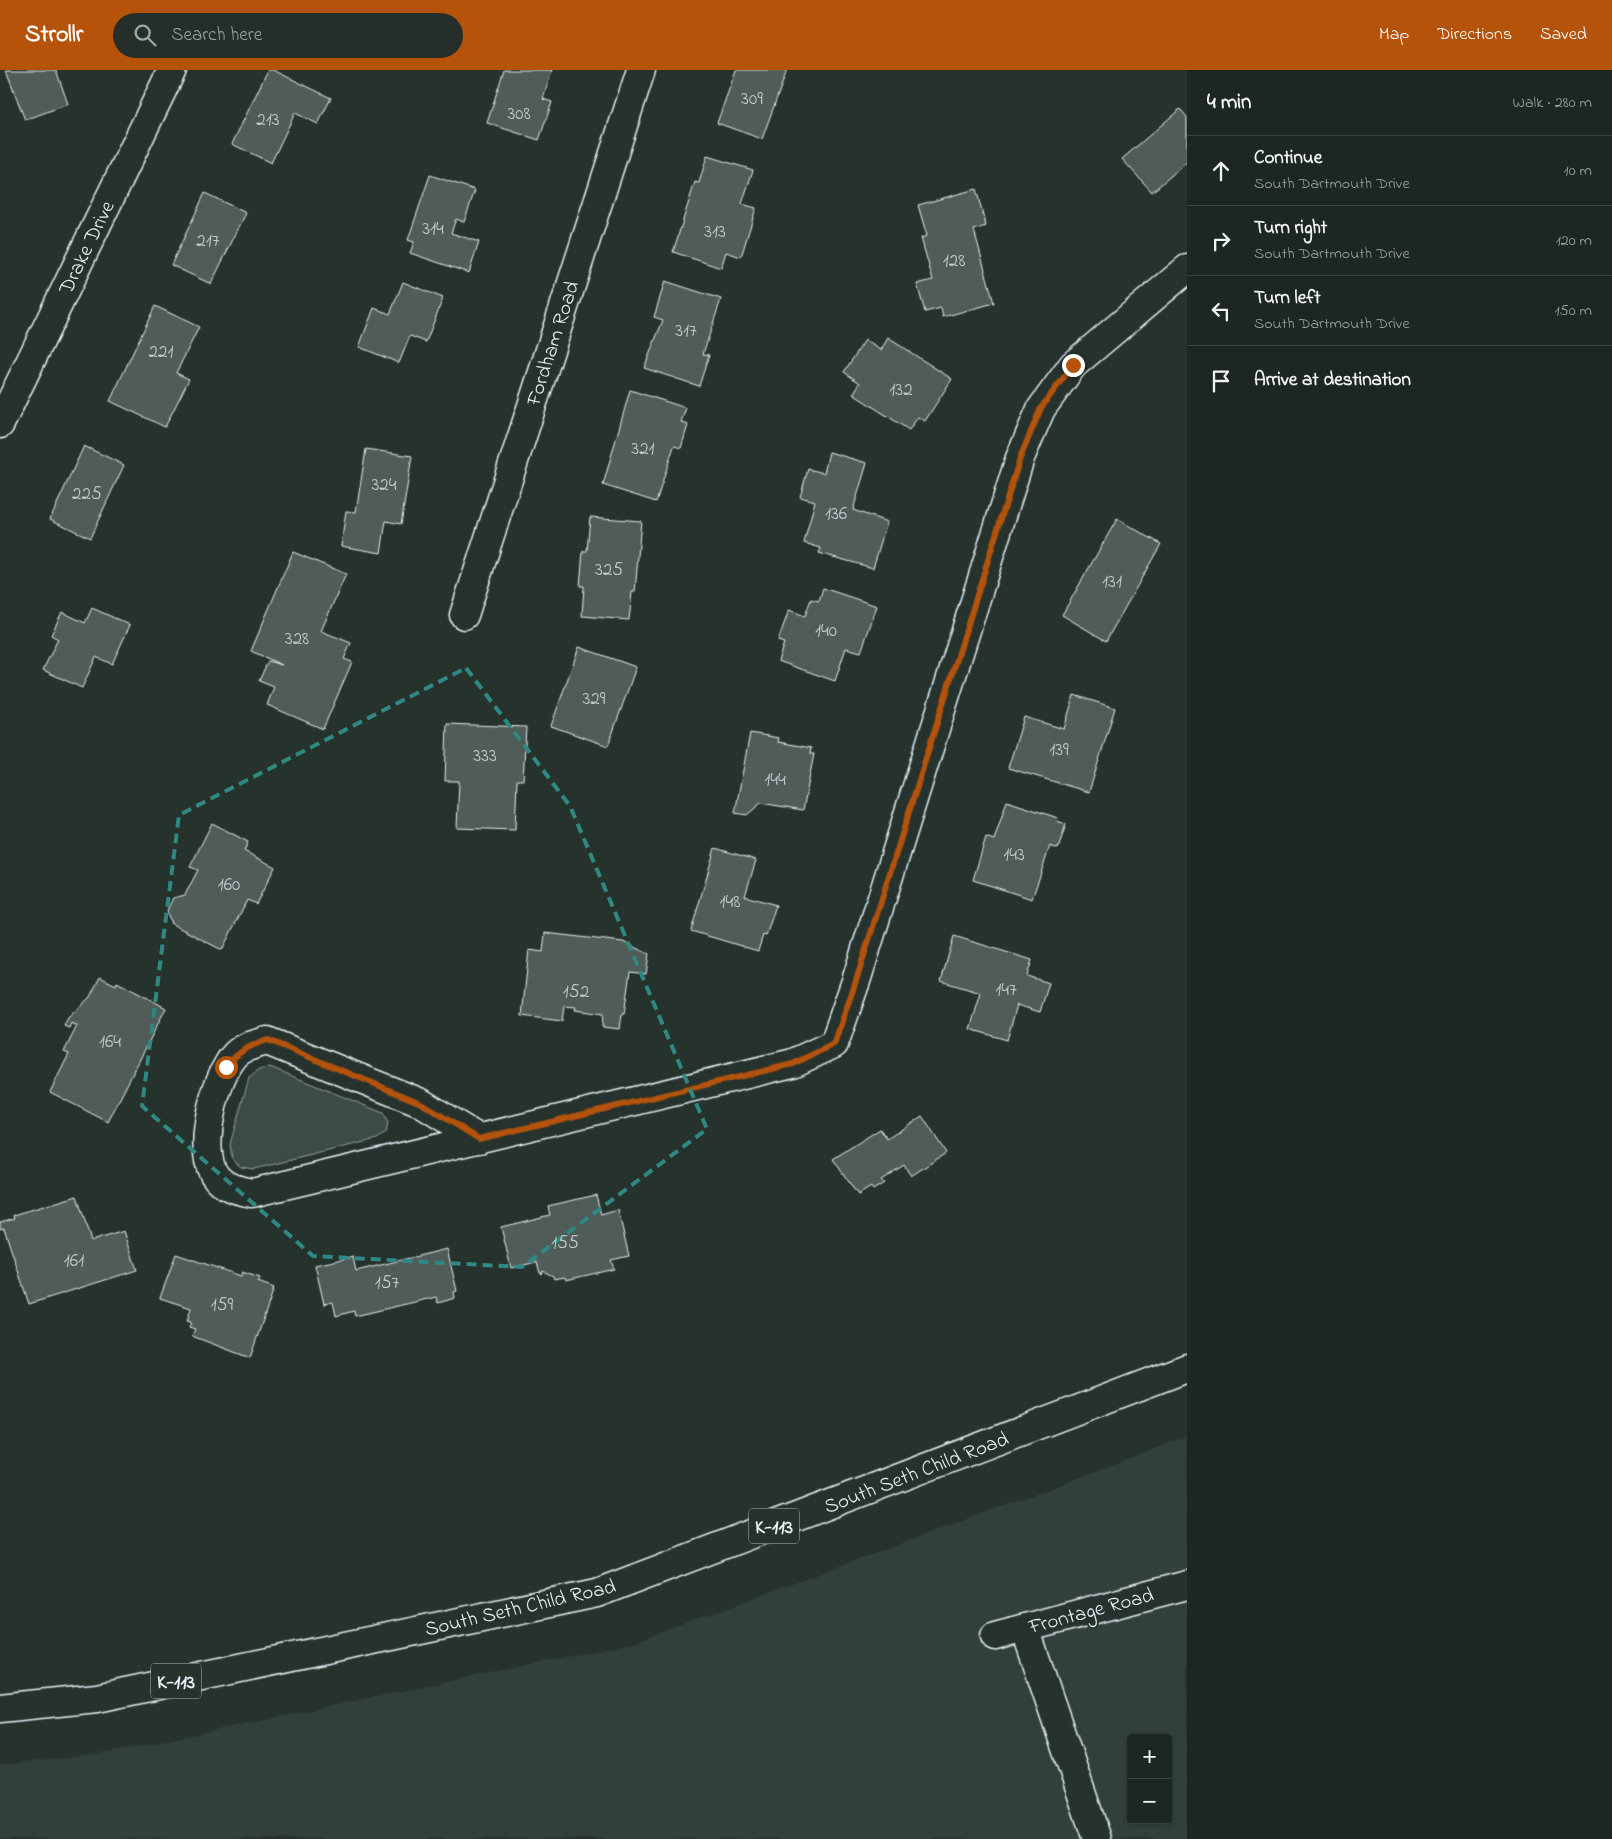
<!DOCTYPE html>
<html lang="en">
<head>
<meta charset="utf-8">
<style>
	:root { --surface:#1c2622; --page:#252e2a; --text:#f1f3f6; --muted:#a0a5a5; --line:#3a4340; --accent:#b45309 }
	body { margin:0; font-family:"Indie Flower",sans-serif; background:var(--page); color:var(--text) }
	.controls { position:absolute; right:15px; bottom:15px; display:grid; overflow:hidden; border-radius:5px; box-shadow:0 1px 4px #0004 }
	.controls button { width:45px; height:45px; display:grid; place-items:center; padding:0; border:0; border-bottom:1px solid var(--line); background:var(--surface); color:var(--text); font:25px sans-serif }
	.stop { position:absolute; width:15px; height:15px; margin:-11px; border:4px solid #b45309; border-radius:50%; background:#fff }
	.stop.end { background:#b45309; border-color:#fff; box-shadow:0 1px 5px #0008 }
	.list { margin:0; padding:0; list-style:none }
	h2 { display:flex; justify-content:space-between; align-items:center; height:65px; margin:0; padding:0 20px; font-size:21px }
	h2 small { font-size:16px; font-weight:400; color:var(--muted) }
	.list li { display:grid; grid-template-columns:32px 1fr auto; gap:15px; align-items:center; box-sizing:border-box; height:70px; padding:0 20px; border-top:1px solid var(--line) }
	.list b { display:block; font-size:19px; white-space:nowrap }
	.list p { margin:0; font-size:16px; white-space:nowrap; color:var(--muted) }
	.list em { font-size:16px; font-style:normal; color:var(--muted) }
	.icon { flex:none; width:28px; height:28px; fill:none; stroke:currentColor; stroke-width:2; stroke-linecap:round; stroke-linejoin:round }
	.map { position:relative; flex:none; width:1187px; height:1769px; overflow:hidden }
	header { display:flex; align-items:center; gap:30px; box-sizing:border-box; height:70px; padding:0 25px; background:var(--accent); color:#fff }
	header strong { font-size:24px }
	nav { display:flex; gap:28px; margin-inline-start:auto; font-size:18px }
	.search { width:350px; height:45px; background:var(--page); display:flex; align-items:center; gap:12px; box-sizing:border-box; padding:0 18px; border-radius:28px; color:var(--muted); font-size:19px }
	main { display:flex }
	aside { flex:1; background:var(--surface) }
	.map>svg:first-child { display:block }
	.built { fill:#333f3a; fill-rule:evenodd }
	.green { fill:#3e4b47; stroke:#939ea0 }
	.building { fill:#505c59; stroke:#e8f1f8 }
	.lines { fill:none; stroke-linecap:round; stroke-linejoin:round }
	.minor-casing { stroke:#e8f1f8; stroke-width:31 }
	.major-casing { stroke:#e8f1f8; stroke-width:31 }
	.minor { stroke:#26332d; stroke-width:28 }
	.major { stroke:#26332d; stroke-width:28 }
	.route { stroke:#b45309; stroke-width:6 }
	.marked { fill:none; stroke:#308883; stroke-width:4; stroke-dasharray:10 6; stroke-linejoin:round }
	.labels { text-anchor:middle; stroke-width:4; stroke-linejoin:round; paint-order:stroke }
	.number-label { font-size:19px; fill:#c2ccd0 }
	.shield { fill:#26332d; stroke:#aeb8bb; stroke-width:1 }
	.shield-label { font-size:20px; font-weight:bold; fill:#e8f1f8 }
	.street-label { font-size:21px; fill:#e8f1f8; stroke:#26332d }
</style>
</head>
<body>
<header>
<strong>Strollr</strong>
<div class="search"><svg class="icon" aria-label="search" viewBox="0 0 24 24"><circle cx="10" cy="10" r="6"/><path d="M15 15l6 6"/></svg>Search here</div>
<nav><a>Map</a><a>Directions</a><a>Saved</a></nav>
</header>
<main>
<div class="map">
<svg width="1187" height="1769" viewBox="0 0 1187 1769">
	<rect width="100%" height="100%" fill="#26332d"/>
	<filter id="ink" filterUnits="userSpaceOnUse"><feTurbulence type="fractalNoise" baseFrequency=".02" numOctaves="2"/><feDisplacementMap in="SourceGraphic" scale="10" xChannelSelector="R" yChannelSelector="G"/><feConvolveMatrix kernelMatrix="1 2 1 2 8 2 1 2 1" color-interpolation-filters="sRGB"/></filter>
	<g filter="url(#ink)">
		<!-- built -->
		<path class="built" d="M1187 1365V1769H0V1695L101 1684 632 1573 1133 1388ZM1131 1668H1168V1750H1131Z"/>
		<!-- green -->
		<path class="green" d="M270 997 383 1043 388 1053 386 1063 377 1069 254 1099 241 1097 232 1089 230 1074 249 1008 259 1000Z"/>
		<!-- building -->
		<g class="building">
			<path d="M6 0H56L68 34 25 50Z"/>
			<path d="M268 0H273L331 28 318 54 295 43 271 93 232 74Z"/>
			<path d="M504 0H552L543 29 552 32 539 70 487 53Z"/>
			<path d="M736 0H787L762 69 717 53Z"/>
			<path d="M1180 39 1187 47V92L1152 122 1122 89Z"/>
			<path d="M707 86 753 100 742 134 756 138 741 187 726 182 721 198 673 182 695 112 699 113Z"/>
			<path d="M430 105 475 120 464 152 456 149 451 163 479 172 469 203 410 183 414 172 408 170Z"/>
			<path d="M976 119 986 156 974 160 994 233 943 247 941 238 925 242 917 214 933 210 921 168 927 166 918 135Z"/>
			<path d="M205 123 246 143 211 214 171 195Z"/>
			<path d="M665 211 721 229 703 284 709 285 699 316 644 298 663 250 654 247Z"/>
			<path d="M403 212 443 228 426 272 410 266 399 293 359 277 374 238 390 244Z"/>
			<path d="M155 236 199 257 176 303 189 309 165 357 110 331Z"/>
			<path d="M888 268 952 309 925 351 918 347 909 360 853 324 860 313 844 302 865 270 881 280Z"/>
			<path d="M630 320 686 338 681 352 688 355 681 378 674 376 656 432 603 415Z"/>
			<path d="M84 376 124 395 90 468 50 449Z"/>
			<path d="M366 379 412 386 401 454 386 451 381 483 341 476 346 441 356 442Z"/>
			<path d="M829 382 867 393 853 440 887 452 873 498 819 483 821 478 804 473 815 431 800 427 808 399 824 403Z"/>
			<path d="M590 447 641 451 635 522H632L629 550 582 546 584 516H580L583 481H587Z"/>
			<path d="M1117 449 1161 474 1106 571 1062 545Z"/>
			<path d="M293 482 346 504 321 561 351 573 344 589 352 592 323 659 267 635 274 617 259 611 268 591 282 595 251 581Z"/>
			<path d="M823 518 877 536 861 582 846 578 835 611 778 591 784 573 778 571 789 540 805 546 811 529 819 531Z"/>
			<path d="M92 538 130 555 112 594 96 587 82 618 43 600 58 569 51 565 62 542 85 553Z"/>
			<path d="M579 577 636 597 608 676 551 656Z"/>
			<path d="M1074 625 1115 638 1089 722 1008 698 1024 647 1064 659Z"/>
			<path d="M447 654 526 657 523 710H517L515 760 457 758 459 711H445Z"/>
			<path d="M750 663 779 668 778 672 811 678 810 684H814L803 740 761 733 747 745 735 743Z"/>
			<path d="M1007 731 1058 748 1057 751 1066 754 1058 779 1050 776 1032 829 973 810 986 767 994 770Z"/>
			<path d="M212 753 248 772 244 781 275 797 256 834 247 830 222 880 170 853 171 850 169 848 167 840 173 828 185 825 198 800 190 797Z"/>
			<path d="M715 778 756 790 745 826 776 835 766 866 763 865 758 881 691 861Z"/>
			<path d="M545 863 623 872 649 884 646 904 630 902 624 944H622L620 959 602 957 603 944 575 940 576 937 564 936 562 951 522 946 529 880 543 882Z"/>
			<path d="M954 866 1032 890 1027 906 1049 913 1040 942 1017 935 1007 970 970 959 981 923 941 911Z"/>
			<path d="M100 907 116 915 117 912 166 938 108 1052 50 1022 69 984 64 982 77 956 71 953 69 958 64 956 68 948 90 927Z"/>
			<path d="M922 1046 946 1083 911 1106 904 1095 881 1110 884 1113 873 1120 871 1117 858 1125 833 1089 880 1059 887 1069Z"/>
			<path d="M596 1125 601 1145 618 1140 629 1186 611 1190 614 1199 566 1210 565 1207 554 1209 553 1206 543 1201 542 1204 540 1203 537 1192 511 1198 501 1157 550 1145 548 1136Z"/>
			<path d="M77 1126 91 1171 124 1161 137 1200 29 1234 4 1158 0 1159V1152L15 1148 14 1145Z"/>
			<path d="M447 1179 457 1221 454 1222 455 1228 438 1233 436 1227 355 1246 354 1241 336 1246 333 1232 324 1234 315 1195 353 1187 356 1201Z"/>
			<path d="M176 1184 241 1206 242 1202 260 1208 258 1212 274 1218 250 1288 192 1266 195 1259 189 1257 191 1252 187 1251 191 1238 160 1228Z"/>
		</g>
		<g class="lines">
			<!-- minor casing -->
			<g class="minor-casing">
				<g id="minor">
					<path d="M0 354 172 0"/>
					<path d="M464 545 641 0"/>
					<path d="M479 1069 421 1033 267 971C257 974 244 976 236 984 215 1005 195 1084 217 1108 226 1118 238 1120 252 1123L793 993 834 974 856 911 1020 388 1041 339 1073 295 1187 199"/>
					<path d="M1025 1558 1097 1769"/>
					<path d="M995 1566 1187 1515"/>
				</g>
			</g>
			<!-- major casing -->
			<g class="major-casing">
				<path id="major" d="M0 1638 97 1628 597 1523 1187 1298"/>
			</g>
			<!-- minor -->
			<use href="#minor" class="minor"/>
			<!-- major -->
			<use href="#major" class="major"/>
		</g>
	</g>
	<g class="lines" filter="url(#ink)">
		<!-- route -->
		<path class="route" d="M226 997C238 981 249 976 268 970L421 1033 479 1069 793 994 834 974 856 911 1020 388 1041 338 1073 295"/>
	</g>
	<!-- marked area -->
	<path class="marked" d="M466 598 570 736 707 1059 522 1197 313 1186 142 1036 179 745Z"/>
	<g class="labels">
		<!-- number labels -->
		<g class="number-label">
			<text x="752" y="34">309</text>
			<text x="519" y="49">308</text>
			<text x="268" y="55">213</text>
			<text x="433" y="164">314</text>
			<text x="715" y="167">313</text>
			<text x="208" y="176">217</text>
			<text x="954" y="196">128</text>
			<text x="686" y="266">317</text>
			<text x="161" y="287">221</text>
			<text x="901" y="325">132</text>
			<text x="643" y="384">321</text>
			<text x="384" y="420">324</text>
			<text x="87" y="429">225</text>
			<text x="836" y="449">136</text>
			<text x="609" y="505">325</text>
			<text x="1112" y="517">131</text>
			<text x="826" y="566">140</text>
			<text x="297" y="574">328</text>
			<text x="594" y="634">329</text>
			<text x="1059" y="685">139</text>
			<text x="485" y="691">333</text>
			<text x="775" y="715">144</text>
			<text x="1014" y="790">143</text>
			<text x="229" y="820">160</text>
			<text x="730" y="837">148</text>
			<text x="1006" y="925">147</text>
			<text x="576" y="927">152</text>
			<text x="110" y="977">164</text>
			<text x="565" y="1178">155</text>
			<text x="74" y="1196">161</text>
			<text x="387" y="1218">157</text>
			<text x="222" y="1240">159</text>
		</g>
		<!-- shield labels -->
		<g class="shield">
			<rect x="749" y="1438.5" width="50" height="35" rx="4"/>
			<rect x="151" y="1593.5" width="50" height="35" rx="4"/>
		</g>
		<g class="shield-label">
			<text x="774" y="1463">K-113</text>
			<text x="176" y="1618">K-113</text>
		</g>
		<!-- street labels -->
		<g class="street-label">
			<text transform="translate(86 177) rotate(-64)" y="7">Drake Drive</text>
			<text transform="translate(552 273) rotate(-72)" y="7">Fordham Road</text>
			<text transform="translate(916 1402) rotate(-21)" y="7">South Seth Child Road</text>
			<text transform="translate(520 1537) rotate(-13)" y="7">South Seth Child Road</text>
			<text transform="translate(1091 1540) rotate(-15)" y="7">Frontage Road</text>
		</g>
	</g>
</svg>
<div class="controls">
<button>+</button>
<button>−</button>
</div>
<div class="stop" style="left:226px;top:997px"></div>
<div class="stop end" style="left:1073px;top:295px"></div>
</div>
<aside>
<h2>4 min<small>Walk · 280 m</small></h2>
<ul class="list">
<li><svg class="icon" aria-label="ahead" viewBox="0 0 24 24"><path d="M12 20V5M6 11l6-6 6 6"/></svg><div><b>Continue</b><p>South Dartmouth Drive</p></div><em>10 m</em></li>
<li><svg class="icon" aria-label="right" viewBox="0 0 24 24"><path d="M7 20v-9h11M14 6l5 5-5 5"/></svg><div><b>Turn right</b><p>South Dartmouth Drive</p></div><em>120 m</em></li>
<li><svg class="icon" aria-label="left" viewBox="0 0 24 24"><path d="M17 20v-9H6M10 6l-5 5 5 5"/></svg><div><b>Turn left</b><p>South Dartmouth Drive</p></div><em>150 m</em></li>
<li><svg class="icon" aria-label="arrive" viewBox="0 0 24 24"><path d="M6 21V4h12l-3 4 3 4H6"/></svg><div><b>Arrive at destination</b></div></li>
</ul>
</aside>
</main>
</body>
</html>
